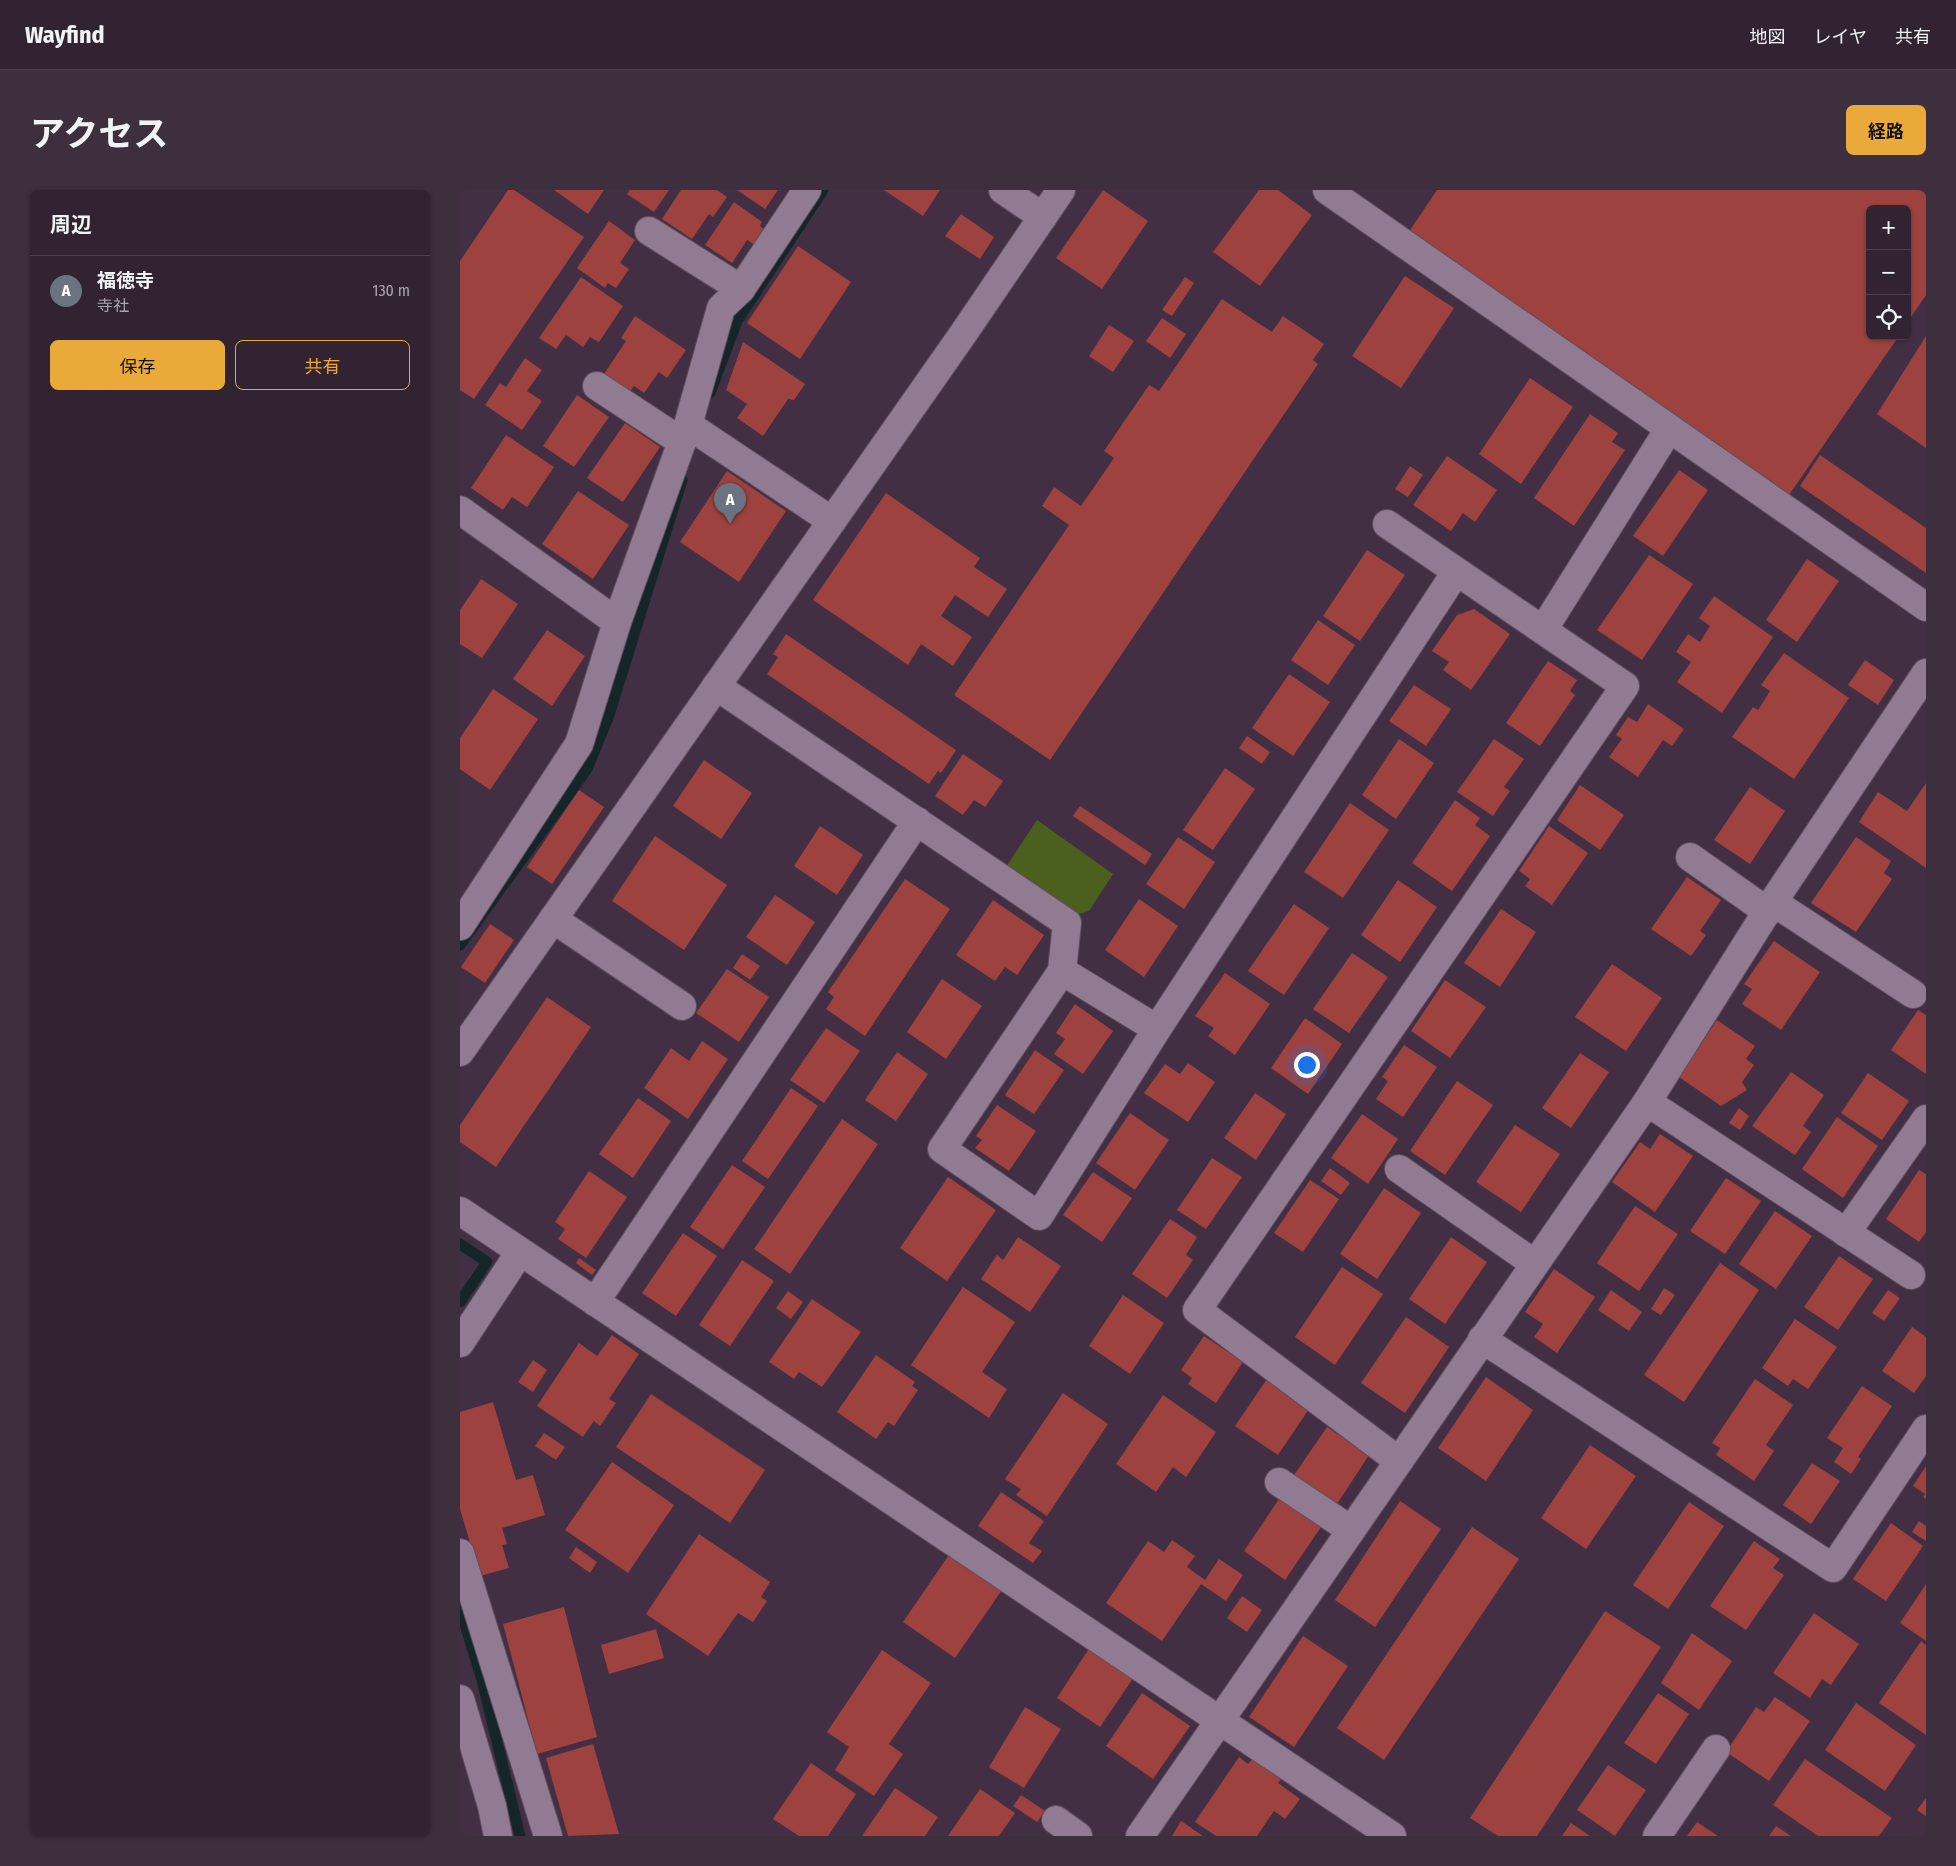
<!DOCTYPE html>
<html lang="ja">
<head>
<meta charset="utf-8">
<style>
	:root { --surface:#322332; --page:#3d2f3e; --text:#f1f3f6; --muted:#a8a4ac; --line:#4d404d; --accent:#eaaa39 }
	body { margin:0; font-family:"Fira Sans Condensed","Noto Sans JP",sans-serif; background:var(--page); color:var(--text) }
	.controls { position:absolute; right:15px; top:15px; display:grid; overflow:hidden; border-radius:8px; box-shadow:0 1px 4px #0004 }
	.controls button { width:45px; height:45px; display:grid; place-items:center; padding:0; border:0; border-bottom:1px solid var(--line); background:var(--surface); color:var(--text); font:25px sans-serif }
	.you { position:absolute; left:846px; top:874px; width:18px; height:18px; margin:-12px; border:4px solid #fff; border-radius:50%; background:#1a73e8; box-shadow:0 0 0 8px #1a73e833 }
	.badge { display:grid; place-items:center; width:32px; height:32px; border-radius:50%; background:var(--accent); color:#fff; font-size:16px; font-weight:700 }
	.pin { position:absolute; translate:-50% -41px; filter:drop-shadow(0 1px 2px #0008) }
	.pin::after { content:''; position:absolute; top:26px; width:18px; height:15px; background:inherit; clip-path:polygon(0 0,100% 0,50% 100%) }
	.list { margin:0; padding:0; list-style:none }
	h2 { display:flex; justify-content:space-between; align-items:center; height:65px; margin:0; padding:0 20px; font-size:21px }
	h2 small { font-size:16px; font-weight:400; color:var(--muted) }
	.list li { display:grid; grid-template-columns:32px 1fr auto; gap:15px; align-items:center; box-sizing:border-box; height:70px; padding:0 20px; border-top:1px solid var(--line) }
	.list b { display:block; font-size:19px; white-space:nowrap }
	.list p { margin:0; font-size:16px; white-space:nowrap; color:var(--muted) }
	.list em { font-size:16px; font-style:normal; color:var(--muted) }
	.actions { display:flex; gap:10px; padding:15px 20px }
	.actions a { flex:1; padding:11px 0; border:1px solid var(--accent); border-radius:8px; text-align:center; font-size:18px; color:var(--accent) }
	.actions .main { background:var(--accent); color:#111 }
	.icon { flex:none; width:28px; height:28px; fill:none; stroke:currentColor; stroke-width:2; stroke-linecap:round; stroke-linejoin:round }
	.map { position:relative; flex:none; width:1466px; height:1646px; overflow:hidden; border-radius:8px }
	header { display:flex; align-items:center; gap:30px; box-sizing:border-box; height:70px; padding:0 25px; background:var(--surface); border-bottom:1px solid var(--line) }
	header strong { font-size:24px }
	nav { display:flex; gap:28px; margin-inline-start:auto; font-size:18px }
	.intro { display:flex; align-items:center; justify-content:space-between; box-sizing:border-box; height:120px; padding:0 30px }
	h1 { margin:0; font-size:35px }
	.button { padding:12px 22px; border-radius:8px; background:var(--accent); color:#111; font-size:18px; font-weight:700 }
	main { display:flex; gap:30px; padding:0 30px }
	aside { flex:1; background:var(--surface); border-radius:8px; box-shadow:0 1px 4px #0004 }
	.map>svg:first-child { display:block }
	.green { fill:#4c601e }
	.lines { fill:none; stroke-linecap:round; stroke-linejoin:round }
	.stream { stroke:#15262a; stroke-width:11 }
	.building { fill:#9d423f }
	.street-casing { stroke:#5f4e5f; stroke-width:30 }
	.street { stroke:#917b92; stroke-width:28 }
</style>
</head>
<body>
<header>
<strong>Wayfind</strong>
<nav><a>地図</a><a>レイヤ</a><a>共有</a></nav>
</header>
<div class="intro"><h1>アクセス</h1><a class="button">経路</a></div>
<main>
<aside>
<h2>周辺<small></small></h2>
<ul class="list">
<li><span class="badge" style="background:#6b7280">A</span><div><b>福徳寺</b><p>寺社</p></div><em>130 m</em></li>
</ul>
<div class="actions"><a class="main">保存</a><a>共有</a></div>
</aside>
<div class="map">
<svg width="1466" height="1646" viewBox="0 0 1466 1646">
	<rect width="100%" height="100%" fill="#422f43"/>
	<!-- green -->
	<path class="green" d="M577 630 653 684 629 721 615 725 546 677Z"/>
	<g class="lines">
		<!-- stream -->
		<g class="stream">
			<path d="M250 203 277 131 363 0"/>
			<path d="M0 755 127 579 148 528 222 290"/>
			<path d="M0 1054 27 1072 0 1112"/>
			<path d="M0 1418 22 1490 60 1646"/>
		</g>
	</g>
	<!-- building -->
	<g class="building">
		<path d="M48 0H54L124 47 14 209 0 200V71Z"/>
		<path d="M94 0H144L128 24Z"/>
		<path d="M170 0H209L194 22 167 4Z"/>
		<path d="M221 0H257L267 7 253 27 249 24 232 49 202 29Z"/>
		<path d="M277 0H318L305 19Z"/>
		<path d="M424 0H480L463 26Z"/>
		<path d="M643 0 688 31 642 99 596 68Z"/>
		<path d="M799 0H818L852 25 800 96 753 62Z"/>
		<path d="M977 0H1466V105L1447 133V19H1410V146H1439L1329 305 946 46Z"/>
		<path d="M274 12 302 32 300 36 305 40 295 55 287 50 272 73 245 55Z"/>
		<path d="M501 24 534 47 520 69 485 46Z"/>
		<path d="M149 31 175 50 160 73 169 79 156 98 148 93 145 98 117 78Z"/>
		<path d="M338 56 391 92 340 169 287 133Z"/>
		<path d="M945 86 994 118 941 198 892 166Z"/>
		<path d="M121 87 163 116 139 152 130 147 123 157 106 145 96 159 79 148Z"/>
		<path d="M725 87 734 93 712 126 702 120Z"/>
		<path d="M762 109 812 142 823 126 864 154 853 170 858 174 590 570 494 505 609 335 582 316 594 297 621 316 654 268 644 261 689 195 699 201Z"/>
		<path d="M175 126 226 160 207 188 199 182 184 203 174 196 170 201 144 184 166 151 161 148Z"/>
		<path d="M702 128 726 144 710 168 686 151Z"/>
		<path d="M649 135 674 151 653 182 629 166Z"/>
		<path d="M1466 146V258L1417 224Z"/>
		<path d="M283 152 345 194 334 210 328 209 303 246 277 228 287 214 266 200Z"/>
		<path d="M65 168 82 180 67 201 82 211 62 240 25 215 40 193 46 197Z"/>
		<path d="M1070 188 1113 217 1061 294 1019 264Z"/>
		<path d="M117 205 149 227 114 277 83 256Z"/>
		<path d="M1130 224 1158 243 1152 252 1165 260 1114 336 1074 308Z"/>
		<path d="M165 233 200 257 163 312 127 288Z"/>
		<path d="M46 245 94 277 67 317 52 307 43 320 11 298Z"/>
		<path d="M1360 265 1466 338V383L1340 296Z"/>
		<path d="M987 266 1037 300 1015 332 1003 323 991 341 953 315Z"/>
		<path d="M950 276 963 285 948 307 935 299Z"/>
		<path d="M1219 280 1248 300 1203 366 1173 346Z"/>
		<path d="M267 281 326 321 279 392 220 352Z"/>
		<path d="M118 301 169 335 133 389 82 354Z"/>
		<path d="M426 303 520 368 514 377 547 399 528 427 495 405 481 426 512 447 493 476 461 454 448 475 353 410Z"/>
		<path d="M907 360 945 385 900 451 863 426Z"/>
		<path d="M1189 365 1233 394 1182 470 1137 440Z"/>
		<path d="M1347 369 1379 391 1337 452 1306 430Z"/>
		<path d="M21 389 58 414 22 468 0 454V420Z"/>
		<path d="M1254 406 1313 447 1262 523 1217 492 1231 472 1216 462 1228 444 1240 452 1250 436 1239 428Z"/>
		<path d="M1014 419 1050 444 1011 500 983 480 989 472 972 461 997 425Z"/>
		<path d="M858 430 895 455 868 495 831 470Z"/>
		<path d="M87 440 125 466 92 516 53 489Z"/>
		<path d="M326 444 496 560 481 583 478 581 469 594 307 484 318 467 313 464Z"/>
		<path d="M1324 463 1389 508 1334 589 1272 547 1293 517 1298 520 1310 501 1301 495Z"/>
		<path d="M1405 470 1434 490 1418 515 1388 495Z"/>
		<path d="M1088 471 1117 490 1110 501 1115 505 1080 556 1046 533Z"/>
		<path d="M829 484 870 512 833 566 792 538Z"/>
		<path d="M954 495 991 519 966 556 929 531Z"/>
		<path d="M33 499 78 529 30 600 0 579V548Z"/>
		<path d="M1188 514 1224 539 1212 556 1203 550 1178 587 1149 567 1162 549 1156 545 1168 527 1177 532Z"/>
		<path d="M787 546 810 562 802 574 779 558Z"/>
		<path d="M939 549 974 573 936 629 902 605Z"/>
		<path d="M1034 549 1064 569 1044 597 1050 601 1033 626 997 602Z"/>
		<path d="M503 564 543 591 525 617 514 610 503 625 475 606Z"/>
		<path d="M244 570 292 603 261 649 213 616Z"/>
		<path d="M765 578 795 599 753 660 723 640Z"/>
		<path d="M1466 593V678L1399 632 1418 602 1447 621Z"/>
		<path d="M1120 595 1164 625 1140 660 1097 630Z"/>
		<path d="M1290 597 1325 621 1290 674 1254 650Z"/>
		<path d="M119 600 144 617 92 694 67 677Z"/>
		<path d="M995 610 1020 628 1015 635 1030 646 992 701 952 673Z"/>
		<path d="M890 613 929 640 883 708 844 682Z"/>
		<path d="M620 616 692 664 685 675 613 626Z"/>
		<path d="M360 636 403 665 377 705 334 676Z"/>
		<path d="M1089 636 1128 663 1092 715 1065 696 1070 689 1059 681Z"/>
		<path d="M195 646 267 695 224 760 152 711Z"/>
		<path d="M718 647 755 672 724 719 686 694Z"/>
		<path d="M1396 647 1431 671 1424 683 1432 689 1396 742 1351 713Z"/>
		<path d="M1227 687 1261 710 1240 741 1246 745 1231 766 1191 739Z"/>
		<path d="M445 689 490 719 405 846 366 819 374 807 368 802Z"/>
		<path d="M938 690 977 717 940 772 901 745Z"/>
		<path d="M315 705 355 732 327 775 286 747Z"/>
		<path d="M679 709 718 736 684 787 645 760Z"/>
		<path d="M533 710 584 745 557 785 545 777 535 791 496 765Z"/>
		<path d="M834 714 869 738 824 805 788 781Z"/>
		<path d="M1041 719 1076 742 1040 797 1004 773Z"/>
		<path d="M30 734 54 750 25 793 1 777Z"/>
		<path d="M1314 751 1360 782 1321 840 1282 814 1292 799 1284 794Z"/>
		<path d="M892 763 928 787 889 843 853 819Z"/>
		<path d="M282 764 300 776 290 790 273 778Z"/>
		<path d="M1152 774 1202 808 1166 861 1115 827Z"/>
		<path d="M267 779 309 807 279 852 236 823Z"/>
		<path d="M765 783 810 814 775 865 748 846 754 838 735 826Z"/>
		<path d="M482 789 522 816 486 869 447 842Z"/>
		<path d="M985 790 1026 817 990 868 951 841Z"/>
		<path d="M87 807 131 837 36 977 0 952V935Z"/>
		<path d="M615 814 653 841 623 884 594 864 605 849 596 843Z"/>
		<path d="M1458 820 1466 825V884L1431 860Z"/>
		<path d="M845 828 882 854 848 904 811 878Z"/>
		<path d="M1257 830 1295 856 1286 869 1294 875 1282 892 1287 900 1261 916 1219 887Z"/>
		<path d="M366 838 400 861 364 913 330 890Z"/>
		<path d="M242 851 268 869 228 929 184 898 211 858 229 871Z"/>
		<path d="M944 855 977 877 943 927 916 909 928 891 922 887Z"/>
		<path d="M575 860 604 880 574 924 545 905Z"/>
		<path d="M437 862 468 884 436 931 405 910Z"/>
		<path d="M1120 863 1149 882 1111 938 1082 918Z"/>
		<path d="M728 873 755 892 728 932 684 903 705 874 720 884Z"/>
		<path d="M1331 882 1364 905 1343 936 1351 942 1335 965 1292 936Z"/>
		<path d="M1408 883 1449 911 1422 950 1381 923Z"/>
		<path d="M997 891 1033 915 985 985 950 961Z"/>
		<path d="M331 898 358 916 308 989 282 971Z"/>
		<path d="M795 903 826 924 796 970 764 948Z"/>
		<path d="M178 908 211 931 173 988 139 964Z"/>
		<path d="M537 915 576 941 549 981 515 958 522 950 516 946Z"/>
		<path d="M1279 918 1289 926 1280 940 1269 933Z"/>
		<path d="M670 923 709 950 675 1000 636 973Z"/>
		<path d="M902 924 938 949 908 994 871 968Z"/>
		<path d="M1377 927 1418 956 1383 1008 1342 979Z"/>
		<path d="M382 929 418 954 330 1084 294 1059Z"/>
		<path d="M1055 935 1100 964 1061 1022 1016 992Z"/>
		<path d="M1200 944 1233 966 1195 1022 1152 992 1180 952 1190 959Z"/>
		<path d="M752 968 782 987 746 1039 717 1020Z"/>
		<path d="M272 975 305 997 263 1059 230 1037Z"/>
		<path d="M870 978 890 993 881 1005 861 991Z"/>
		<path d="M1459 980 1466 984V1042L1459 1052 1426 1029Z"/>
		<path d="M129 981 167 1007 126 1068 98 1049 105 1039 95 1032Z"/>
		<path d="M633 982 672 1008 642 1052 603 1025Z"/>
		<path d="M488 987 536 1020 487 1091 440 1058Z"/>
		<path d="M1266 988 1301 1011 1265 1064 1230 1041Z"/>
		<path d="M850 990 879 1009 843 1062 814 1043Z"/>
		<path d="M924 998 961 1023 917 1089 880 1064Z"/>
		<path d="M1175 1016 1218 1044 1179 1101 1137 1073Z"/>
		<path d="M1315 1021 1352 1046 1316 1099 1279 1074Z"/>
		<path d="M710 1029 737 1047 726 1065 733 1070 707 1108 672 1084Z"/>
		<path d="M223 1043 257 1066 216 1126 182 1103Z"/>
		<path d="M558 1047 601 1076 570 1122 521 1089 537 1065 543 1070Z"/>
		<path d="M991 1047 1027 1072 985 1134 949 1109Z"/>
		<path d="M1379 1066 1413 1089 1378 1140 1344 1117Z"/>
		<path d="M119 1068 136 1080 132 1085 116 1073Z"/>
		<path d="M282 1070 314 1091 270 1156 239 1135Z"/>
		<path d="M1260 1073 1299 1100 1224 1212 1184 1185Z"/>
		<path d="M882 1077 923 1104 875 1175 835 1147Z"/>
		<path d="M1094 1079 1135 1107 1097 1163 1074 1147 1083 1134 1065 1122Z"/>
		<path d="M503 1097 555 1132 522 1182 547 1199 529 1228 451 1175Z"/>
		<path d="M1204 1098 1215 1105 1201 1125 1191 1119Z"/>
		<path d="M1151 1100 1182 1122 1169 1141 1138 1120Z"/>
		<path d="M1428 1100 1440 1108 1424 1131 1412 1123Z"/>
		<path d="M328 1101 343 1112 331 1129 316 1118Z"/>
		<path d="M663 1105 704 1133 670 1184 629 1156Z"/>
		<path d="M352 1109 401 1142 362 1197 339 1182 334 1189 309 1172Z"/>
		<path d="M946 1127 989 1157 945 1223 901 1193Z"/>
		<path d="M1335 1129 1377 1157 1348 1199 1333 1189 1328 1196 1302 1178Z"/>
		<path d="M1452 1137 1466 1147V1186L1454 1203 1422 1181Z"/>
		<path d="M152 1145 179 1164 149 1209 156 1213 140 1236 134 1231 123 1247 77 1216 119 1153 137 1166Z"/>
		<path d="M744 1146 783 1172 756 1213 728 1194 732 1188 721 1180Z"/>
		<path d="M416 1165 455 1192 452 1196 458 1200 434 1236 428 1232 416 1249 377 1222Z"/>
		<path d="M73 1170 87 1180 73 1202 58 1192Z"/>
		<path d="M1026 1187 1073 1220 1026 1291 978 1258Z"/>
		<path d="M807 1189 849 1219 818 1265 775 1236Z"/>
		<path d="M1295 1189 1333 1215 1306 1255 1314 1261 1294 1291 1256 1265 1260 1258 1252 1253Z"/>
		<path d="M1402 1196 1432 1216 1398 1267 1401 1269 1391 1284 1374 1272 1383 1258 1367 1248Z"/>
		<path d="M603 1203 648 1234 587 1326 556 1305 561 1299 545 1289Z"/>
		<path d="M191 1204 305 1280 270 1333 156 1257Z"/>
		<path d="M703 1205 756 1242 726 1287 713 1277 696 1302 656 1274Z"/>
		<path d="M33 1212 56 1290 73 1285 85 1325 42 1338 47 1354 42 1355 49 1378 20 1386 0 1319V1222Z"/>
		<path d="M867 1237 909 1265 877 1314 834 1285Z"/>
		<path d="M84 1243 105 1257 96 1270 75 1256Z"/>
		<path d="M1130 1255 1176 1286 1126 1359 1081 1328Z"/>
		<path d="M152 1272 214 1315 168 1383 105 1340Z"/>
		<path d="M1352 1273 1380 1291 1351 1334 1323 1315Z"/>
		<path d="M1466 1276V1309L1463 1307 1465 1304 1453 1296Z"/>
		<path d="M541 1302 584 1331 569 1353 582 1361 573 1373 518 1336Z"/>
		<path d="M819 1309 861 1337 825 1390 784 1361Z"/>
		<path d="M940 1311 981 1339 915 1437 875 1410Z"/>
		<path d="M1229 1312 1264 1336 1208 1419 1173 1395Z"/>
		<path d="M1459 1331 1466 1336V1351L1452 1342Z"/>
		<path d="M1431 1333 1463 1356 1426 1411 1393 1389Z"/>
		<path d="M1012 1337 1059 1369 924 1570 877 1538Z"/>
		<path d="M239 1344 310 1392 301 1407 307 1411 293 1432 278 1423 248 1466 186 1424Z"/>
		<path d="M712 1350 735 1366 727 1377 745 1390 759 1369 783 1385 766 1411 741 1394 702 1451 646 1413 688 1351 704 1362Z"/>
		<path d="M1294 1351 1320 1369 1313 1378 1324 1385 1286 1440 1250 1416Z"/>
		<path d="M116 1357 137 1372 130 1383 109 1368Z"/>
		<path d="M491 1362 544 1397 495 1468 443 1432Z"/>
		<path d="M1466 1394V1451L1440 1433Z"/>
		<path d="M782 1406 802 1420 787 1442 767 1428Z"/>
		<path d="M104 1417 137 1547 77 1564 43 1434Z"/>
		<path d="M1145 1421 1201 1457 1077 1646H1038L1010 1628Z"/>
		<path d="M1354 1423 1399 1454 1371 1495 1362 1489 1350 1508 1313 1483Z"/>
		<path d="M196 1439 204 1468 149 1484 141 1455Z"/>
		<path d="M1232 1443 1272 1471 1239 1520 1201 1493Z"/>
		<path d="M843 1446 888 1476 834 1557 789 1527Z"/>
		<path d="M1461 1451 1466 1455V1545L1419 1513Z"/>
		<path d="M630 1457 674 1487 640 1537 597 1508Z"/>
		<path d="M422 1460 471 1493 429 1554 443 1564 414 1606 375 1580 389 1557 367 1542Z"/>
		<path d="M682 1503 730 1536 693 1589 646 1556Z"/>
		<path d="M1198 1503 1229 1524 1196 1574 1164 1553Z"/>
		<path d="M1315 1507 1350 1531 1309 1591 1266 1562 1296 1517 1304 1522Z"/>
		<path d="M1396 1513 1456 1555 1425 1601 1365 1560Z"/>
		<path d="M565 1517 601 1539 564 1598 529 1577Z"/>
		<path d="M133 1554 159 1644 108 1646 86 1568Z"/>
		<path d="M779 1567 788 1574 793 1568 822 1588 818 1593 840 1609 825 1629 814 1621 797 1646H756L735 1632Z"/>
		<path d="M1345 1569 1432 1628 1419 1646H1358L1313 1615Z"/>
		<path d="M351 1573 396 1604 368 1646H339L313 1629Z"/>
		<path d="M1148 1575 1186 1600 1155 1646 1117 1620Z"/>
		<path d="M435 1598 478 1627 465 1646H402Z"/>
		<path d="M520 1599 555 1623 539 1646H488Z"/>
		<path d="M561 1605 585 1621 577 1632 553 1616Z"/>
		<path d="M1466 1608V1626L1457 1620Z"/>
		<path d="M721 1631 743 1646H712Z"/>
		<path d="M1237 1632 1258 1646H1227Z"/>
		<path d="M1111 1633 1130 1646H1102Z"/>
		<path d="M1316 1636 1331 1646H1309Z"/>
	</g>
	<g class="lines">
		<!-- street casing -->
		<g class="street-casing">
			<g id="street">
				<path d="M543 0 583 27"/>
				<path d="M867 0 1466 417"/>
				<path d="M189 41 281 99"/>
				<path d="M137 196 222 252"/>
				<path d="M228 235 372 331"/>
				<path d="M0 320 157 432"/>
				<path d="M927 334 1165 496 737 1120 939 1271"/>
				<path d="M1083 440 1209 239"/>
				<path d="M256 496 607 733 602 781"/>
				<path d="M1230 667 1308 722"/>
				<path d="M1313 712 1453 804"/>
				<path d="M93 729 222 816"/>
				<path d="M0 736 119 554 157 432 228 235 261 118 281 99 347 0"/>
				<path d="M697 839 602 781 482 959 579 1026 697 839 996 382"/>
				<path d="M0 862 503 144 601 0"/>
				<path d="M1187 912 1451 1085"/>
				<path d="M939 979 1075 1074"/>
				<path d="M0 1021 932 1646"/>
				<path d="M1386 1043 1466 929"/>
				<path d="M135 1112 457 631"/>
				<path d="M1022 1149 1373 1378 1466 1239"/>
				<path d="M0 1153 60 1062"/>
				<path d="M819 1292 891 1340"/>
				<path d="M0 1363 88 1646"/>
				<path d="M0 1509 32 1616 38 1646"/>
				<path d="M596 1630 618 1646"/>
				<path d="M680 1646 1187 912 1313 712 1466 483"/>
				<path d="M1197 1646 1256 1559"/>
			</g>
		</g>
		<!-- street -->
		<use href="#street" class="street"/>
	</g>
</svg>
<div class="controls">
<button>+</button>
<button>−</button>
<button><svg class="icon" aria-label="locate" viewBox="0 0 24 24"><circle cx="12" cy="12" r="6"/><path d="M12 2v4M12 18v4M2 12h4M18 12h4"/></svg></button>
</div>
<div class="you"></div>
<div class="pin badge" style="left:270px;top:334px;background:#6b7280">A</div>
</div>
</main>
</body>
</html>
